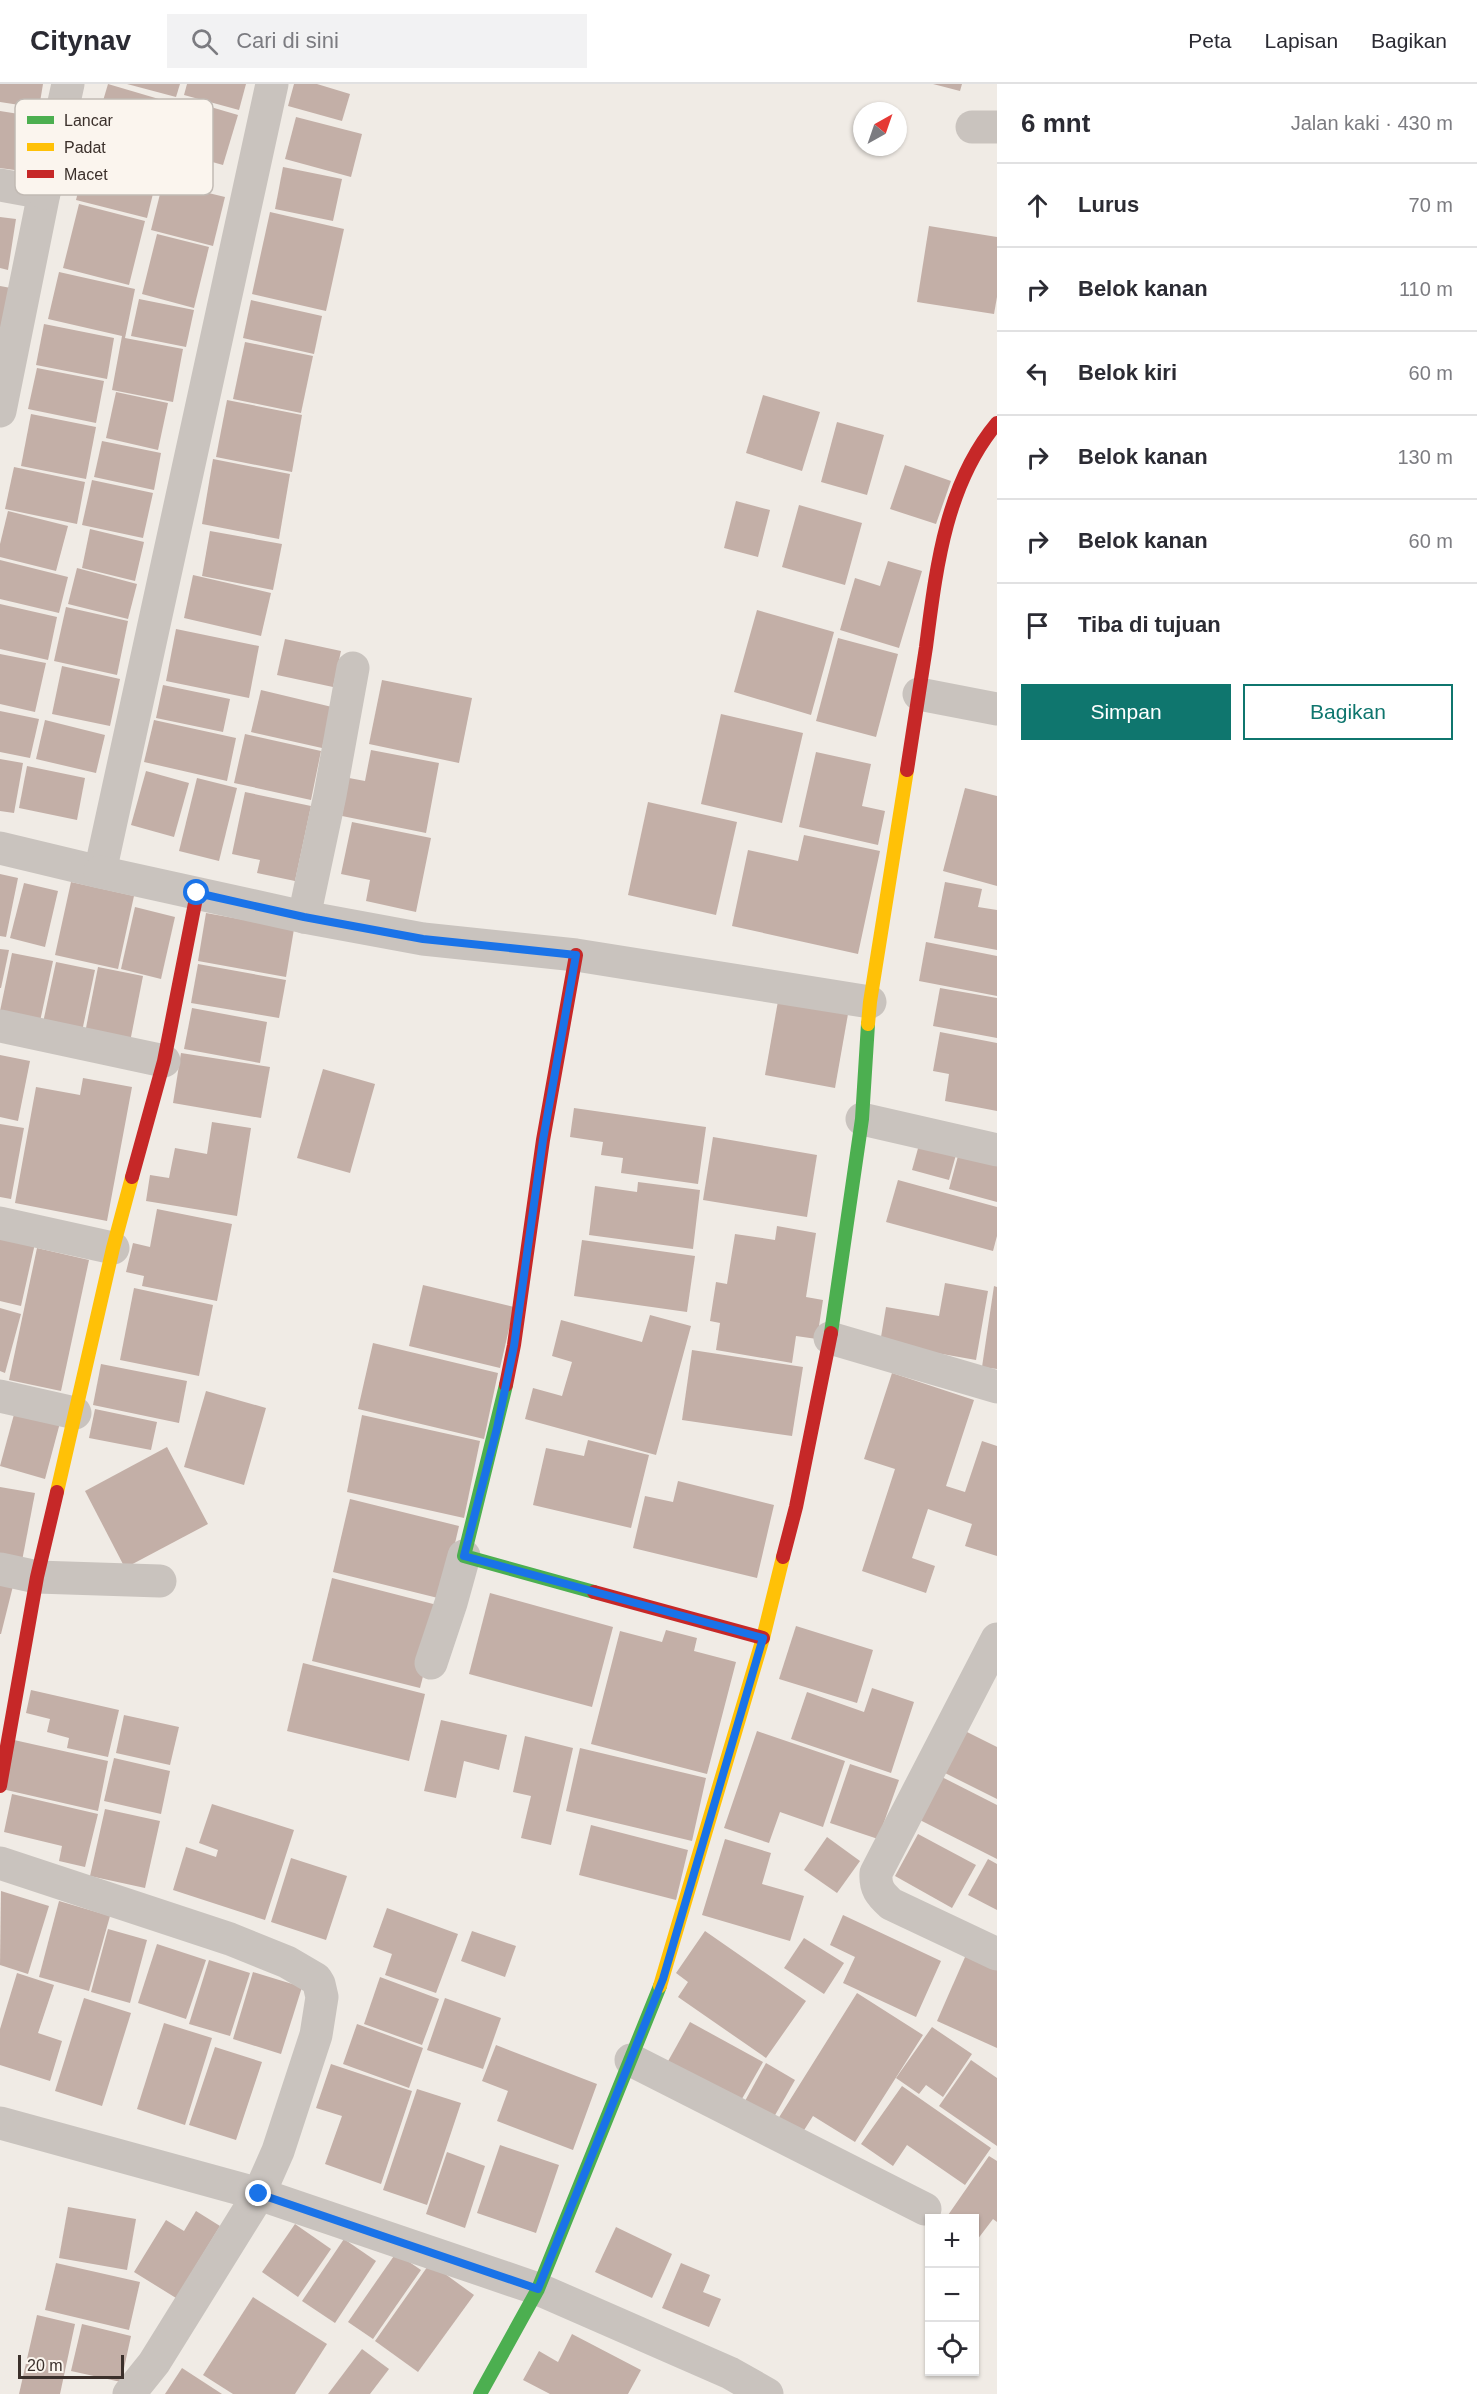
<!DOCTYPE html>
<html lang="id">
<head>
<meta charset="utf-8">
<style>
	:root { --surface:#fff; --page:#f2f2f3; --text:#2b2b33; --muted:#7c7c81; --line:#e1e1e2; --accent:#0f766e }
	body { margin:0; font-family:Arial,sans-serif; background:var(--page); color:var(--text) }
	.controls { position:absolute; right:18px; bottom:18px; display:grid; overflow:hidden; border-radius:0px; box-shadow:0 2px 4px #0004 }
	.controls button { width:54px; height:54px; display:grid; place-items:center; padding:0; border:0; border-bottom:2px solid var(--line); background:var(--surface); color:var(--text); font:30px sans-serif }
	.compass { position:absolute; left:853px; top:18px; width:54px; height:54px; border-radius:50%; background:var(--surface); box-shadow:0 2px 4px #0004; rotate:40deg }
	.scale { position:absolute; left:18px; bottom:15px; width:106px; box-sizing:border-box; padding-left:6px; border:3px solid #3b302b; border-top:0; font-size:16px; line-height:21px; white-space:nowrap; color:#3b302b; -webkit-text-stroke:4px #fbf5ee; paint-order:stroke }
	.stop { position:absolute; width:18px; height:18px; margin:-14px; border:4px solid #1a73e8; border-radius:50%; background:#fff }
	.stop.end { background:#1a73e8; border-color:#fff; box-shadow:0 2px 6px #0008 }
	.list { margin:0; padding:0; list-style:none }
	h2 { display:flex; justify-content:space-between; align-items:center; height:78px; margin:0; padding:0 24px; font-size:26px }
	h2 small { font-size:20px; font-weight:400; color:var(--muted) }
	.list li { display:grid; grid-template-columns:39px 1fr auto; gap:18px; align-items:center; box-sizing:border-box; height:84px; padding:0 24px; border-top:2px solid var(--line) }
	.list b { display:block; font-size:22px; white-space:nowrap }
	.list em { font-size:20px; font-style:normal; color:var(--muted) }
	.actions { display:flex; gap:12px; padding:18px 24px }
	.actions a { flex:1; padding:14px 0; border:2px solid var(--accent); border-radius:0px; text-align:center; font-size:21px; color:var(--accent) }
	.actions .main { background:var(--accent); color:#fff }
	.icon { flex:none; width:33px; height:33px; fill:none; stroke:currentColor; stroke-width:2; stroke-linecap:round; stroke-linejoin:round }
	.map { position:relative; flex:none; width:997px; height:2310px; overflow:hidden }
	header { display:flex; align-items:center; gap:36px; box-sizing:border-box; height:84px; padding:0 30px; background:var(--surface); border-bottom:2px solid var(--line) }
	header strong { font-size:28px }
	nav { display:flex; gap:33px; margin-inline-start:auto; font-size:21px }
	.search { width:420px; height:54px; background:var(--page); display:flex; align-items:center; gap:15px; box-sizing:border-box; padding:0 21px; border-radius:0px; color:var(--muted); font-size:22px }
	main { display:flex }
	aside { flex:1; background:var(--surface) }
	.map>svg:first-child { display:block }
	.building { fill:#c3afa7 }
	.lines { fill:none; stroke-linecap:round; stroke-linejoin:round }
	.street { stroke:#c9c3be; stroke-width:33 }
	.fast { stroke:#4caf50; stroke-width:14 }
	.slow { stroke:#ffc107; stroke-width:14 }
	.jam { stroke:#c62828; stroke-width:14 }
	.route { stroke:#1a73e8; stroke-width:8 }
	.key { fill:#fbf5ee; stroke:#c1bab4; stroke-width:1.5 }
	.key-label { font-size:16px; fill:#3b302b }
</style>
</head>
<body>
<header>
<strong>Citynav</strong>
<div class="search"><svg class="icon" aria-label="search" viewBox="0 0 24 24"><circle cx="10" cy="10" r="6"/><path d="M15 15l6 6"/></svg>Cari di sini</div>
<nav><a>Peta</a><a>Lapisan</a><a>Bagikan</a></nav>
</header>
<main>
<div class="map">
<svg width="997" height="2310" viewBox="0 0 997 2310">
	<rect width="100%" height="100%" fill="#f0ebe5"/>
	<!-- building -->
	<g class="building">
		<path d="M0 0H43L39 24 0 18Z"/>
		<path d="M108 0 169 18 153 72 92 54Z"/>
		<path d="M127 0H180L176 13Z"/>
		<path d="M187 0H246L239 26 184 11Z"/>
		<path d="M294 0H317L350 10 342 37 288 22Z"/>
		<path d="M933 0H962L960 7Z"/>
		<path d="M187 16 238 31 223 81 173 67Z"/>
		<path d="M0 27 38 33 29 88 0 84Z"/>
		<path d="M296 33 362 50 351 93 285 75Z"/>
		<path d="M90 58 161 77 147 134 76 116Z"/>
		<path d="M283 83 342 95 333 137 275 125Z"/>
		<path d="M163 98 225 113 213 162 151 146Z"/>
		<path d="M79 120 145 137 129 201 63 184Z"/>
		<path d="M270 128 344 145 326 227 252 210Z"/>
		<path d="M0 133 16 135 8 186 0 184Z"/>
		<path d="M929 142 997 153V213L994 230 917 218Z"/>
		<path d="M157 150 209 163 194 224 142 210Z"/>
		<path d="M59 188 135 205 125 254 183 265 173 318 112 306 122 252 48 235Z"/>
		<path d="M0 202 11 204 0 260Z"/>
		<path d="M139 215 194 226 186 263 131 252Z"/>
		<path d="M251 216 322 232 314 270 243 254Z"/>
		<path d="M44 240 114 254 107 295 36 281Z"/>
		<path d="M245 258 313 272 301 329 233 315Z"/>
		<path d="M37 284 104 297 96 339 28 325Z"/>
		<path d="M116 308 168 319 158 366 106 354Z"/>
		<path d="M763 311 820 328 802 387 746 369Z"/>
		<path d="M227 316 302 331 292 388 216 373Z"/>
		<path d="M31 330 96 343 86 395 21 382Z"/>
		<path d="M837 338 884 351 867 411 821 398Z"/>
		<path d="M102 357 161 369 154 406 94 393Z"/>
		<path d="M213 375 290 390 279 455 202 440Z"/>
		<path d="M905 381 951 397 936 440 890 425Z"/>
		<path d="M14 383 85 398 77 440 5 425Z"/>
		<path d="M92 396 153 409 143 454 82 441Z"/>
		<path d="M736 417 770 426 758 473 724 464Z"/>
		<path d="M799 421 862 439 845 501 782 483Z"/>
		<path d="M8 427 68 442 56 487 0 473V460Z"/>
		<path d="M90 445 144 458 135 497 82 484Z"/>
		<path d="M210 447 282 460 273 506 202 492Z"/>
		<path d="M0 476 68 493 59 529 0 515Z"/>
		<path d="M888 477 922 487 899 564 840 546 855 494 880 502Z"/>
		<path d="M77 484 137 500 128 535 68 520Z"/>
		<path d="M193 491 271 509 261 552 184 534Z"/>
		<path d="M0 520 57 533 48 576 0 565Z"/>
		<path d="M66 523 128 537 117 591 54 577Z"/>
		<path d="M757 526 834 548 811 631 734 608Z"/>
		<path d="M176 545 259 562 249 614 166 597Z"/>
		<path d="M838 554 898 570 876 653 816 637Z"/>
		<path d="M285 555 341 567 333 603 277 591Z"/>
		<path d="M0 570 46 579 35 628 0 620Z"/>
		<path d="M62 582 120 595 110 642 52 630Z"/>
		<path d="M382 596 472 614 459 679 369 660Z"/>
		<path d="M163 601 230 615 223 648 156 634Z"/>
		<path d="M261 606 332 623 322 664 251 648Z"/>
		<path d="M0 627 39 635 30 674 0 668Z"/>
		<path d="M721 630 803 649 782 739 701 720Z"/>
		<path d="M45 636 105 651 96 689 36 675Z"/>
		<path d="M154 636 236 654 227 697 144 678Z"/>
		<path d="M245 650 321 667 311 716 234 699Z"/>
		<path d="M371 666 439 679 426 749 342 732 349 694 365 697Z"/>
		<path d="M816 668 871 680 862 722 885 727 878 761 799 743Z"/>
		<path d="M0 675 23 679 14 729 0 727Z"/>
		<path d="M27 682 85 694 77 736 19 724Z"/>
		<path d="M146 687 189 699 174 753 131 741Z"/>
		<path d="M197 694 237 704 219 777 179 767Z"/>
		<path d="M965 704 997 712V802L943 787Z"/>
		<path d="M245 708 311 722 295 797 257 789 260 776 232 770Z"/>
		<path d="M648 718 737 738 716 831 628 811Z"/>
		<path d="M352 738 431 754 416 828 366 817 370 796 341 790Z"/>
		<path d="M804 751 880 767 858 870 732 842 748 766 798 777Z"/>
		<path d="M0 790 18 794 6 853 0 852Z"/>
		<path d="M71 798 134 812 118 885 55 871Z"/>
		<path d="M945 798 982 805 978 823 997 826V866L934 854Z"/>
		<path d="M24 799 58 807 45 863 10 854Z"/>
		<path d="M135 823 175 833 161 895 121 885Z"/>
		<path d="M206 829 294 845 286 893 198 877Z"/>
		<path d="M926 858 997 872V912L919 897Z"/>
		<path d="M0 865 9 866 1 904H0Z"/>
		<path d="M12 869 53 877 39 942 0 927Z"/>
		<path d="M56 878 95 886 80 957 41 948Z"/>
		<path d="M198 880 286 896 279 934 191 919Z"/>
		<path d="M98 883 143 892 129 963 84 954Z"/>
		<path d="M940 904 997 914V954L933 942Z"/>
		<path d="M778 917 848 930 835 1004 765 991Z"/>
		<path d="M192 924 267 938 260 979 184 965Z"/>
		<path d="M940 948 997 959V1027L945 1017 949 990 933 987Z"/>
		<path d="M181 969 270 983 261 1034 173 1019Z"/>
		<path d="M0 971 30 977 18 1037 0 1033Z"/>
		<path d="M323 985 375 1000 350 1089 297 1074Z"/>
		<path d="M83 994 132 1003 107 1137 15 1119 36 1003 80 1011Z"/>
		<path d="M574 1024 706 1043 698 1100 621 1089 623 1074 601 1071 603 1058 570 1053Z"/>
		<path d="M212 1038 251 1044 237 1132 146 1117 150 1091 169 1094 175 1064 207 1070Z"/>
		<path d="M0 1040 24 1044 11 1115 0 1113Z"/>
		<path d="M922 1050 959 1060 949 1096 912 1086Z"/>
		<path d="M713 1053 817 1071 807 1133 703 1116Z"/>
		<path d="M961 1061 997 1071V1118L949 1105Z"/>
		<path d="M898 1096 997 1123V1152L993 1167 886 1138Z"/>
		<path d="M638 1098 700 1106 693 1165 589 1151 595 1102 637 1108Z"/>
		<path d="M157 1125 232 1140 217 1217 142 1202 144 1192 126 1188 133 1159 150 1163Z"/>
		<path d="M777 1142 816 1149 806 1213 823 1216 817 1255 796 1252 792 1279 716 1266 720 1239 710 1237 716 1198 727 1200 735 1150 775 1156Z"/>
		<path d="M0 1147 36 1155 21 1222 0 1217Z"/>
		<path d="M582 1156 695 1172 687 1228 574 1212Z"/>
		<path d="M37 1164 89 1176 61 1307 9 1296Z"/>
		<path d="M945 1199 988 1207 976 1276 880 1259 886 1223 939 1232Z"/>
		<path d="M423 1201 514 1223 500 1284 409 1262Z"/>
		<path d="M994 1202 997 1203V1285L982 1283Z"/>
		<path d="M134 1204 213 1221 199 1292 120 1276Z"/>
		<path d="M0 1224 21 1230 5 1289 0 1287Z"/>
		<path d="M650 1231 691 1242 656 1371 525 1335 533 1304 562 1312 572 1278 552 1272 561 1236 642 1258Z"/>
		<path d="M373 1259 498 1289 484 1355 358 1325Z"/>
		<path d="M692 1266 803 1283 792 1352 682 1336Z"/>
		<path d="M101 1280 187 1297 179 1339 93 1321Z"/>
		<path d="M892 1289 974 1316 946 1402 965 1408 982 1357 997 1362V1472L965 1462 972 1440 928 1425 912 1474 935 1482 926 1509 862 1487 895 1385 864 1375Z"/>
		<path d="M206 1307 266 1324 244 1401 184 1383Z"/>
		<path d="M16 1323 61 1335 45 1395 0 1382Z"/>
		<path d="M95 1325 157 1338 151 1366 89 1354Z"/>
		<path d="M362 1331 480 1357 464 1434 347 1408Z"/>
		<path d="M588 1356 649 1371 631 1444 533 1421 546 1364 584 1372Z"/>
		<path d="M167 1363 208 1440 125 1484 85 1407Z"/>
		<path d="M678 1397 774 1421 757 1494 633 1464 645 1412 673 1418Z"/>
		<path d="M0 1403 35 1409 22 1477 0 1473Z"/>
		<path d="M350 1415 459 1442 442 1515 333 1488Z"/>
		<path d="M0 1494 14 1498 1 1550H0Z"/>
		<path d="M332 1494 441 1522 420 1604 312 1577Z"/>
		<path d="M490 1509 613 1543 592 1623 469 1590Z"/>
		<path d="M796 1542 873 1566 857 1619 779 1595Z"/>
		<path d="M666 1546 697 1554 694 1567 736 1578 707 1690 591 1660 620 1547 662 1558Z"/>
		<path d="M303 1579 425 1610 409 1677 287 1647Z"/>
		<path d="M872 1604 914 1618 891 1689 791 1655 807 1608 864 1628Z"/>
		<path d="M31 1606 119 1626 108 1673 67 1664 69 1654 47 1648 50 1635 26 1629Z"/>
		<path d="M124 1631 179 1643 170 1681 116 1669Z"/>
		<path d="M441 1636 507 1651 499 1686 464 1677 456 1714 424 1707Z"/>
		<path d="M961 1645 997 1663V1715L941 1687Z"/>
		<path d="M757 1647 845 1677 823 1743 780 1728 769 1759 724 1744Z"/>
		<path d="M525 1652 573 1664 551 1761 521 1754 531 1712 513 1708Z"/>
		<path d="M14 1656 108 1677 98 1727 2 1705Z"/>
		<path d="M580 1664 706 1694 692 1757 566 1727Z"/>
		<path d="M114 1674 170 1687 161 1730 104 1717Z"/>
		<path d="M850 1680 899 1696 878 1755 830 1739Z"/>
		<path d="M932 1688 997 1721V1775L910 1731Z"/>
		<path d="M12 1710 98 1730 85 1783 59 1777 62 1762 4 1748Z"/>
		<path d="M212 1720 294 1746 265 1836 173 1806 186 1763 216 1773 218 1766 199 1759Z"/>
		<path d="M105 1725 160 1737 145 1804 90 1792Z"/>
		<path d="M591 1741 688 1766 676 1816 579 1791Z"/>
		<path d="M918 1750 976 1781 952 1824 895 1792Z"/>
		<path d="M827 1753 860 1777 837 1809 804 1786Z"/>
		<path d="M725 1755 771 1769 762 1800 804 1812 790 1857 702 1831Z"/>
		<path d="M291 1774 347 1792 326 1856 271 1838Z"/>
		<path d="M988 1775 997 1780V1826L968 1811Z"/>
		<path d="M1 1807 49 1822 28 1890 0 1881Z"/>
		<path d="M59 1817 110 1832 89 1907 39 1893Z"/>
		<path d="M387 1824 458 1850 436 1909 385 1891 392 1870 373 1863Z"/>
		<path d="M843 1831 941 1877 916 1933 843 1899 855 1873 830 1861Z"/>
		<path d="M108 1845 147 1856 130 1919 91 1908Z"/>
		<path d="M472 1847 516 1862 505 1893 461 1877Z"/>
		<path d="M705 1847 806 1917 766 1974 678 1913 688 1898 676 1889Z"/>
		<path d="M804 1854 844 1879 824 1910 784 1884Z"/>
		<path d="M157 1860 206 1876 186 1935 138 1919Z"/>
		<path d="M969 1864 997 1876V1964L937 1937Z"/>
		<path d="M209 1876 250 1889 230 1952 189 1940Z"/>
		<path d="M253 1888 302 1903 281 1970 233 1955Z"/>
		<path d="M17 1889 54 1901 38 1949 62 1957 50 1997 0 1981V1945Z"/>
		<path d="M380 1893 439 1915 422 1961 364 1940Z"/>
		<path d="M857 1909 923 1951 855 2058 813 2032 801 2051 778 2035Z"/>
		<path d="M84 1914 131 1929 102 2022 55 2007Z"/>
		<path d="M445 1914 501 1934 483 1985 427 1966Z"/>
		<path d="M690 1938 763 1978 739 2020 667 1979Z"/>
		<path d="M164 1939 212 1954 185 2041 137 2025Z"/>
		<path d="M357 1940 423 1964 409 2004 343 1980Z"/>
		<path d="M932 1943 972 1970 943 2013 926 2001 919 2010 896 1994Z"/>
		<path d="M496 1961 597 2000 573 2066 497 2037 508 2007 482 1997Z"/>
		<path d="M215 1963 262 1978 236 2056 189 2041Z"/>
		<path d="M971 1976 997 1994V2062L939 2022Z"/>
		<path d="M766 1979 795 1996 774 2033 745 2017Z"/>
		<path d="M331 1980 412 2007 381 2100 325 2080 342 2032 316 2024Z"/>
		<path d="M902 2002 991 2064 965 2101 907 2061 893 2082 861 2060Z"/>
		<path d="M417 2005 461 2019 427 2121 383 2106Z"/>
		<path d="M500 2061 559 2081 536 2149 477 2129Z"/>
		<path d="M447 2068 485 2082 465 2144 426 2130Z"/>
		<path d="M989 2072 997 2077V2138L993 2135 974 2160V2134H946Z"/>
		<path d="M68 2123 136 2135 127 2186 59 2174Z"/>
		<path d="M196 2127 220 2142 176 2214 134 2188 166 2136 184 2147Z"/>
		<path d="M295 2140 331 2165 298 2213 262 2188Z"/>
		<path d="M616 2143 672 2170 652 2214 595 2188Z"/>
		<path d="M344 2155 376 2177 335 2239 302 2217Z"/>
		<path d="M396 2169 421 2186 373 2255 348 2238Z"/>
		<path d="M56 2179 140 2198 129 2246 45 2226Z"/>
		<path d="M430 2179 474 2211 418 2288 375 2257Z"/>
		<path d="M681 2179 710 2191 703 2208 721 2215 709 2243 662 2224Z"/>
		<path d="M253 2213 327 2260 295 2310H233L203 2291Z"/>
		<path d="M37 2231 75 2240 60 2310H19Z"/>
		<path d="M82 2240 131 2252 121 2298 71 2287Z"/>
		<path d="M572 2250 641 2286 628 2310H550L523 2296 539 2267 558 2278Z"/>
		<path d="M362 2265 389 2285 370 2310H328Z"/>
		<path d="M182 2284 222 2310H165Z"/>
	</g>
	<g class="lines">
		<!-- street -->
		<g class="street">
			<path d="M972 43H997"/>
			<path d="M0 101 44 109 0 327"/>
			<path d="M44 109 68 0"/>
			<path d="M919 610 997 625"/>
			<path d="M0 764 100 788 272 0"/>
			<path d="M100 788 304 833 423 855 576 871 870 918"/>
			<path d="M304 833 330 711 353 584"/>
			<path d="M0 942 164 977"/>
			<path d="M862 1035 997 1066"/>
			<path d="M0 1139 113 1164"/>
			<path d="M830 1254 997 1303"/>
			<path d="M0 1312 75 1329"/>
			<path d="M0 1485 37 1493 160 1497"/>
			<path d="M997 1555 876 1789C875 1804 880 1810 891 1820L997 1870"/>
			<path d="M431 1579 451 1519 464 1472"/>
			<path d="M0 1779 230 1855 287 1878 316 1895 319 1900 322 1913 316 1951 278 2067 259 2110 154 2279 129 2310"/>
			<path d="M631 1976 925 2125"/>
			<path d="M0 2039 259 2110 538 2205 730 2289 767 2310"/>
		</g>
		<!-- fast -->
		<g class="fast">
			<path d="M831 1249 862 1035 868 940"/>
			<path d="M506 1301 464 1472 594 1508"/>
			<path d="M480 2310 538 2205 660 1902"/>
		</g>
		<!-- slow -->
		<g class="slow">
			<path d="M868 940 870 918 907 686"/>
			<path d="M57 1408 113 1164 132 1093"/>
			<path d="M660 1902 763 1554 783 1473"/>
		</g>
		<!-- jam -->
		<g class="jam">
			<path d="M907 686C913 645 920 604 926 563 936 486 945 401 997 339"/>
			<path d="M132 1093 164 977 197 809"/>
			<path d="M506 1301 514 1261 543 1056 576 871"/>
			<path d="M783 1473 796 1423 831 1249"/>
			<path d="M594 1508 763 1554"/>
			<path d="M0 1702 37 1493 57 1408"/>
		</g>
	</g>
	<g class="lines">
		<!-- route -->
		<path class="route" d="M197 809 304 833 423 855 576 871 543 1056 514 1262 497 1344 464 1472 763 1554 663 1895 538 2205 259 2110"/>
	</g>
	<!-- legend -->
	<rect x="15" y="15" width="198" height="96" rx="9" class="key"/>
	<rect x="27" y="32" width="27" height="8" fill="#4caf50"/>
	<rect x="27" y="59" width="27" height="8" fill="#ffc107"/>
	<rect x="27" y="86" width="27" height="8" fill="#c62828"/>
	<g class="key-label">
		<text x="64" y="42">Lancar</text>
		<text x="64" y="69">Padat</text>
		<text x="64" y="96">Macet</text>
	</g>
</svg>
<div class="controls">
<button>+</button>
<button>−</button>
<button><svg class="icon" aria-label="locate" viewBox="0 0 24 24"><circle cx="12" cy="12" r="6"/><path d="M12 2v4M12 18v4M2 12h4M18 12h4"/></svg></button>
</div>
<svg class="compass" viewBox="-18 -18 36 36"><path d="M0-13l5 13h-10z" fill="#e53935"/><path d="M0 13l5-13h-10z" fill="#7c7c81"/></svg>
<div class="scale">20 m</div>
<div class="stop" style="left:197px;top:809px"></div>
<div class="stop end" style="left:259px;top:2110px"></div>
</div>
<aside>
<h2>6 mnt<small>Jalan kaki · 430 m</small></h2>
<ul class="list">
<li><svg class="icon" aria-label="ahead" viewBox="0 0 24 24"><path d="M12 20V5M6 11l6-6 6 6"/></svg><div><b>Lurus</b></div><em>70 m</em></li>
<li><svg class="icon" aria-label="right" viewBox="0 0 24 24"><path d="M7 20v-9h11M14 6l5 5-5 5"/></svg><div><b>Belok kanan</b></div><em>110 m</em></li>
<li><svg class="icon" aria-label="left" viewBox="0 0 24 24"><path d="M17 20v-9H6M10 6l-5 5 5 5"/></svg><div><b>Belok kiri</b></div><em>60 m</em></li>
<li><svg class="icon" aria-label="right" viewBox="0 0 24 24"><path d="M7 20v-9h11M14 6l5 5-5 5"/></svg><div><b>Belok kanan</b></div><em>130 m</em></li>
<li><svg class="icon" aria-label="right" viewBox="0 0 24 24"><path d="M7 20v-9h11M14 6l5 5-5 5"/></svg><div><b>Belok kanan</b></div><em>60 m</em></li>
<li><svg class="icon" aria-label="arrive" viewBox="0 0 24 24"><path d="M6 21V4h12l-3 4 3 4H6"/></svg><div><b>Tiba di tujuan</b></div></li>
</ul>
<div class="actions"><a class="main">Simpan</a><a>Bagikan</a></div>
</aside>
</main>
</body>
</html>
